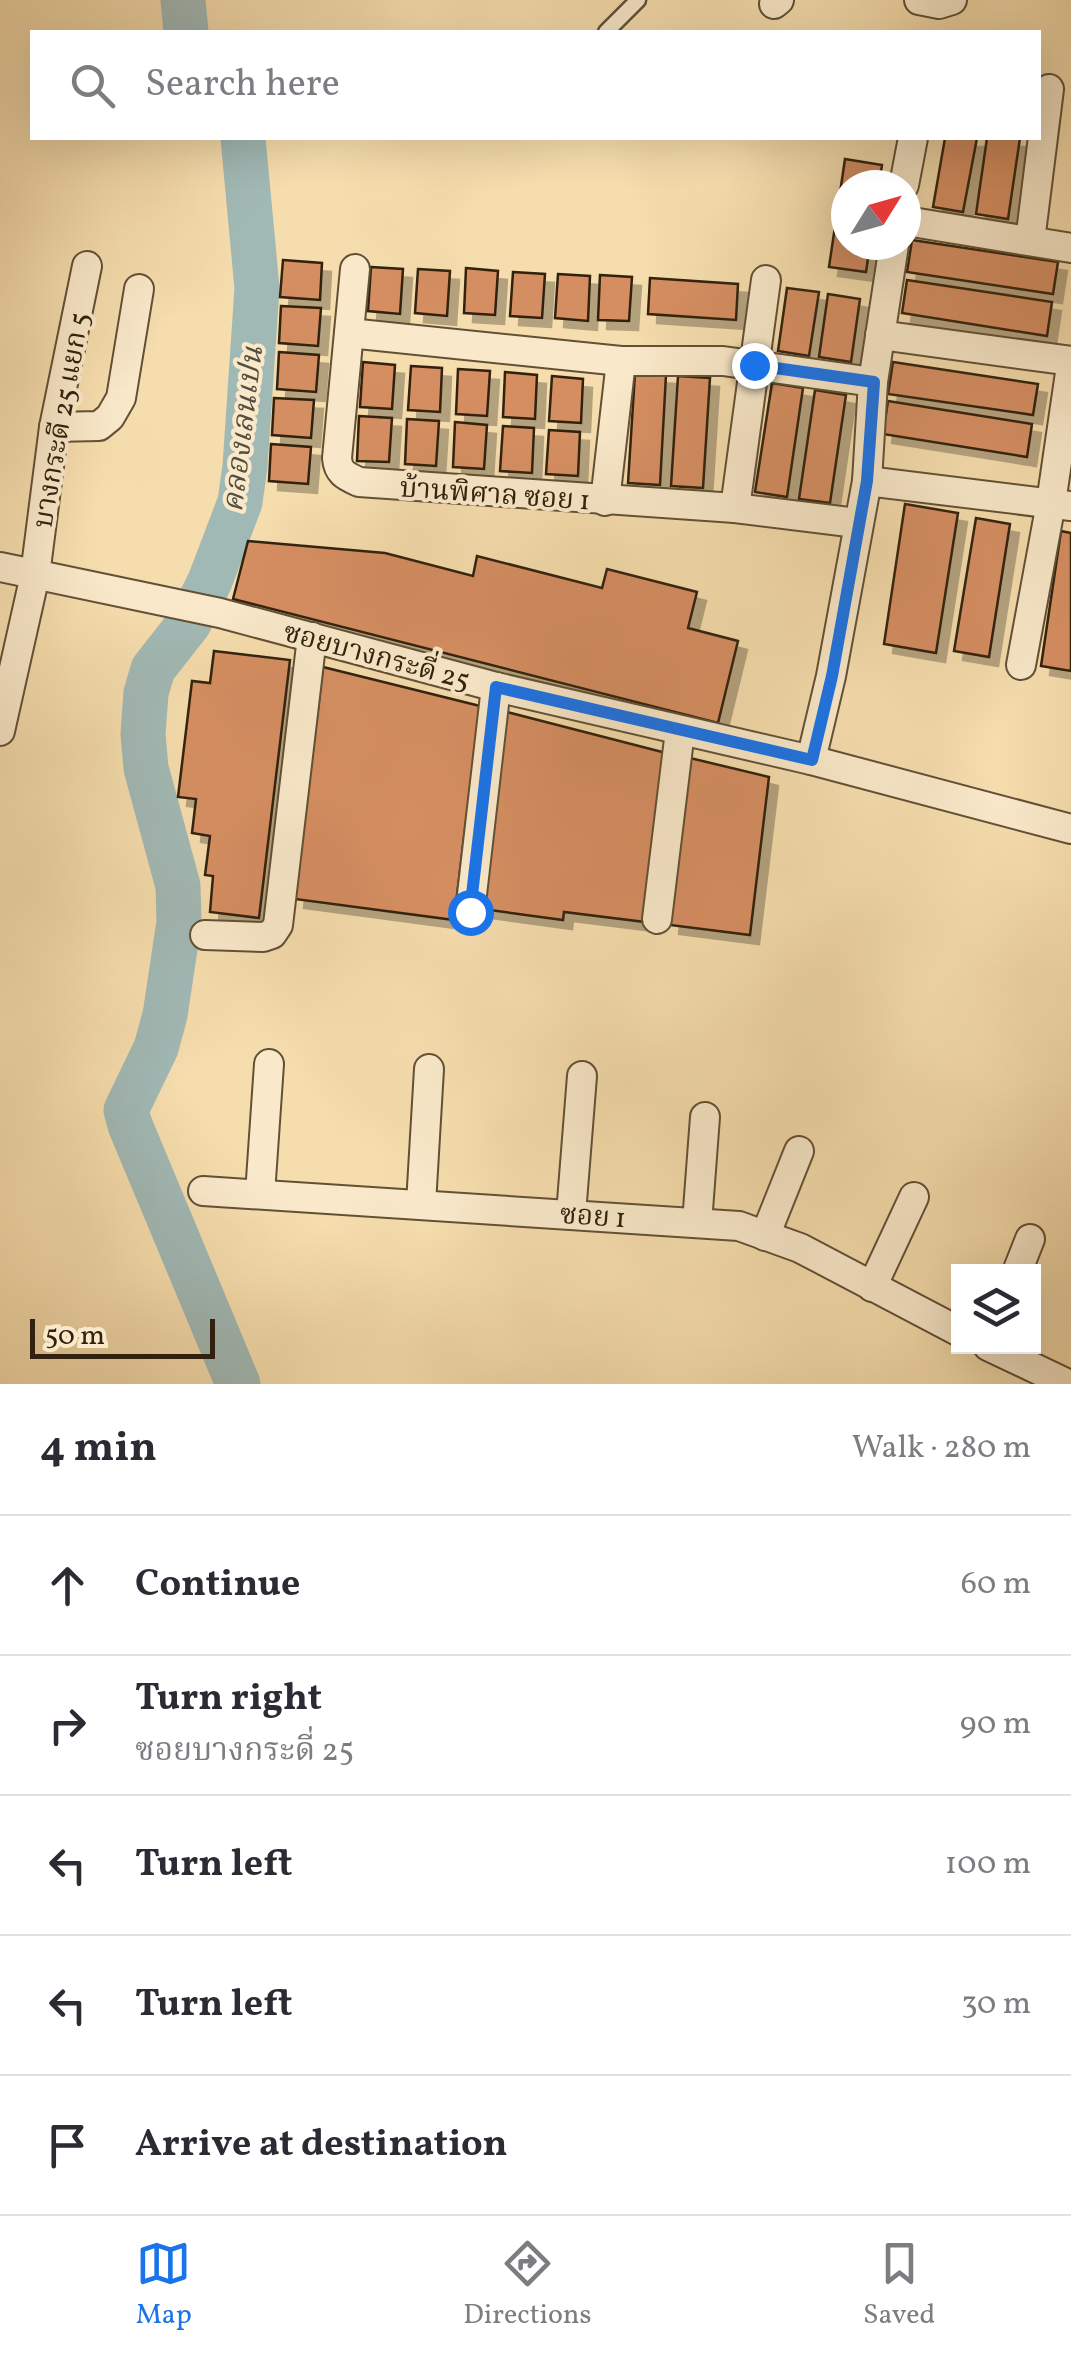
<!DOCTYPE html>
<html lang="en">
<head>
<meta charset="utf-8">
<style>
	:root { --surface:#fff; --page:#f2f2f3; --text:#2b2b33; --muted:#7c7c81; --line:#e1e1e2; --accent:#1a73e8 }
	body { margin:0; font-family:Vollkorn,"Noto Serif Thai",serif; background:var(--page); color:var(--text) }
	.controls { position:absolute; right:30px; bottom:30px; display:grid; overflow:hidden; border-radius:0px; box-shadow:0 10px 40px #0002 }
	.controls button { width:90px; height:90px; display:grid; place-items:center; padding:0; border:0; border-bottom:2px solid var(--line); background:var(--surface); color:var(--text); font:50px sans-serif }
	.compass { position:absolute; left:831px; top:170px; width:90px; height:90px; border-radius:50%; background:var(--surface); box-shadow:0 10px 40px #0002; rotate:53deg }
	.scale { position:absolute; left:30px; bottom:25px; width:185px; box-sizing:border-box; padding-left:10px; border:5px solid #31210e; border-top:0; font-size:28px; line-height:35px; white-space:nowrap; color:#31210e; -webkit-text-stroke:8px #f9e9ca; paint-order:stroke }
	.stop { position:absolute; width:30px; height:30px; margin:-22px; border:8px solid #1a73e8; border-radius:50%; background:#fff }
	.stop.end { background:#1a73e8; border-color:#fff; box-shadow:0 2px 10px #0008 }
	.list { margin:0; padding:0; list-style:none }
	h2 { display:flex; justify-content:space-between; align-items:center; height:130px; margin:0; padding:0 40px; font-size:42px }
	h2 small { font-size:32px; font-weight:400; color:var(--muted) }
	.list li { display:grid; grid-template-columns:65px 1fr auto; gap:30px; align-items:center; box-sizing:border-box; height:140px; padding:0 40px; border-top:2px solid var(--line) }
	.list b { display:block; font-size:38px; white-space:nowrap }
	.list p { margin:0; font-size:32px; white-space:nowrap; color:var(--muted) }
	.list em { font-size:32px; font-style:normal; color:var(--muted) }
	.icon { flex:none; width:55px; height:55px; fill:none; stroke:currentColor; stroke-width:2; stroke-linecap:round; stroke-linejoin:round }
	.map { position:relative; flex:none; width:1071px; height:1384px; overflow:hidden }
	.search { position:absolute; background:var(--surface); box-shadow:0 10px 40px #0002; left:30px; right:30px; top:30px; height:110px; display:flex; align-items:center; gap:25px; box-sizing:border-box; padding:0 35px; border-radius:0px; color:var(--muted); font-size:38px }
	.sheet { height:830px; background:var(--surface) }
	nav { display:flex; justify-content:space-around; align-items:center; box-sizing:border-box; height:140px; border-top:2px solid var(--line); background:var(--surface); font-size:28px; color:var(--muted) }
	nav a { display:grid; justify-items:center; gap:5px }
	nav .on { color:var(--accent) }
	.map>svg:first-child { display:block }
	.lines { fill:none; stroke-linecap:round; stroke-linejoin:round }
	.river { stroke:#a1b9b5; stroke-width:45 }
	.building { fill:#d58e62; stroke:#31210e; stroke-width:2.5; filter:url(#shadow) }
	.lane-casing { stroke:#625036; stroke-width:19 }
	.street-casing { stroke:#625036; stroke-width:32 }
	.lane { stroke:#f9e9ca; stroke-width:14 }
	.street { stroke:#f9e9ca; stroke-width:28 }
	.route { stroke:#1a73e8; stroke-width:12 }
	.labels { text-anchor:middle; stroke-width:8; stroke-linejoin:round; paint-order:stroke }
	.street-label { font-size:28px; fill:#31210e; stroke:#f9e9ca }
	.water-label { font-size:30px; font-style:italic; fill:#534f40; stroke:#f9e9ca }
</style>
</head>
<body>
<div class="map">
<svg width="1071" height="1384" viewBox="0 0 1071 1384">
	<defs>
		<filter id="shadow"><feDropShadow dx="9" dy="9" stdDeviation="0" flood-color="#0004"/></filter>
	</defs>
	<rect width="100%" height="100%" fill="#f6ddad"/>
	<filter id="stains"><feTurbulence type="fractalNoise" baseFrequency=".002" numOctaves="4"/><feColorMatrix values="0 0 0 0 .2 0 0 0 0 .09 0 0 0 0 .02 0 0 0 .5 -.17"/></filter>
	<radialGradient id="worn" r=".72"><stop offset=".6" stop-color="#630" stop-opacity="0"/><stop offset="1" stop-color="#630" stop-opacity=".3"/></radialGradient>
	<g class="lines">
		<!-- river -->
		<g class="river">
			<path d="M183 0 186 32"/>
			<path d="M238 1384 130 1125 126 1110 156 1048 165 1015 179 922 178 886 146 768 143 734 146 693 153 669 189 623 210 581 240 502 245 466 257 288 243 138"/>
		</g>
	</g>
	<!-- building -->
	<g class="building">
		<path d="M945 138H977L963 212 933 207Z"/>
		<path d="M987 138H1020L1008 219 976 214Z"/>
		<path d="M845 159 882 165 879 185H846V245H870L866 272 829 267Z"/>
		<path d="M912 240 1058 262 1053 294 907 272Z"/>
		<path d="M283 260 322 263 320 300 280 297Z"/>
		<path d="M371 267 403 269 400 314 368 311Z"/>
		<path d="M466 268 498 271 495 315 464 313Z"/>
		<path d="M418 269 450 271 447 316 415 313Z"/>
		<path d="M513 272 545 274 542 318 510 316Z"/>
		<path d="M558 274 590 276 588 321 555 318Z"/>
		<path d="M600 275 632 277 629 321 598 320Z"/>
		<path d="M650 278 738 284 736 320 648 314Z"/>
		<path d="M907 280 1052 302 1047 336 902 313Z"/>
		<path d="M787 288 819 292 809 356 778 351Z"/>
		<path d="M828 294 860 299 851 362 819 357Z"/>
		<path d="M281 306 321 308 318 346 279 343Z"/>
		<path d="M279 352 319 355 316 392 277 389Z"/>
		<path d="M363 362 395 365 392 409 360 407Z"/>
		<path d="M893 362 1038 384 1033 415 888 394Z"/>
		<path d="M411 366 442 368 440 412 408 410Z"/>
		<path d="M458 369 490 371 487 416 456 414Z"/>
		<path d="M505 372 537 375 535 419 503 417Z"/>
		<path d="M635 373 666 375 660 485 628 483Z"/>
		<path d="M552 376 583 379 581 423 549 421Z"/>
		<path d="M678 376 710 378 703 488 671 486Z"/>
		<path d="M772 383 803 388 787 497 755 492Z"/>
		<path d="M815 390 846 395 830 503 799 499Z"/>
		<path d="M274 398 314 400 311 438 272 435Z"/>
		<path d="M888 401 1032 424 1027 457 883 434Z"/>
		<path d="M359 416 392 418 389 462 357 461Z"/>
		<path d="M407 419 439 421 436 466 405 464Z"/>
		<path d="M455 422 487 425 484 469 453 467Z"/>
		<path d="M503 426 534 428 532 473 500 471Z"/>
		<path d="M549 430 580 432 578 476 546 474Z"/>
		<path d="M271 444 311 447 308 484 269 481Z"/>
		<path d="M905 504 958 513 936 653 884 644Z"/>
		<path d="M976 518 1010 524 989 657 954 651Z"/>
		<path d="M1061 531 1071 533V671L1041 666Z"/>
		<path d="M248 541 385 553 473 576 477 556 602 588 607 569 697 592 688 628 738 641 718 723 233 599Z"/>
		<path d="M214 651 290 660 259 918 210 912 213 876 205 875 210 836 192 833 196 799 178 797 192 681 210 683Z"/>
		<path d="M323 667 480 706 454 920 295 899Z"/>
		<path d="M507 712 666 753 645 922 564 912 563 920 482 909Z"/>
		<path d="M690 758 769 777 750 935 670 925Z"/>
	</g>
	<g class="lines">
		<!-- lane casing -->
		<g class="lane-casing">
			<path id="lane" d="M606 32 638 0"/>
		</g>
		<!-- street casing -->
		<g class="street-casing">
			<g id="street">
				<path d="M919 0 939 4 952 0"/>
				<path d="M774 4 779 0"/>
				<path d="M904 185 913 138"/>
				<path d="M906 221 1071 248"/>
				<path d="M1030 241 1049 89"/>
				<path d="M355 269 337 458C338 473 346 476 359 482L735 508 857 523"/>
				<path d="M349 333 621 361H723L873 382"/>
				<path d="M880 335 1071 361"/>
				<path d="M54 427 99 426 110 417 121 398 139 289"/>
				<path d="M867 481 1071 506"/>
				<path d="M605 501 621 361"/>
				<path d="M735 508 766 280"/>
				<path d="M0 567 220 613 496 687 811 760 1071 829"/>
				<path d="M1021 665 1051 503 1071 366"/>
				<path d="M0 731 35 575 54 427 87 266"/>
				<path d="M811 760 831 676 867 481 873 382 894 245"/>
				<path d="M470 912 496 687"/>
				<path d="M657 919 680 731"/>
				<path d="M205 935 263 937 272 934 278 925 312 637"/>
				<path d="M203 1191 739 1226 800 1248 958 1331"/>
				<path d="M260 1194 269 1064"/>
				<path d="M421 1204 429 1069"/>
				<path d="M571 1214 582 1076"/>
				<path d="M697 1223 705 1117"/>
				<path d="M765 1236 799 1151"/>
				<path d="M1017 1272 1030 1239"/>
				<path d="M872 1287 914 1197"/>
				<path d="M988 1346 1068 1384"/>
			</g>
		</g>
		<!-- lane -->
		<use href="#lane" class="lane"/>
		<!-- street -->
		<use href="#street" class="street"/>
	</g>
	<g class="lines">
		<!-- route -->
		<path class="route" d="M470 912 496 687 812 760 832 676 867 481 874 382 754 365"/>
	</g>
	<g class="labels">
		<!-- street labels -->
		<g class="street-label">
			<text transform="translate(60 420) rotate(-80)" y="10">บางกระดี 25 แยก 5</text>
			<text transform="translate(495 493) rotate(4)" y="10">บ้านพิศาล ซอย 1</text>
			<text transform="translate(377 655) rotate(15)" y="10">ซอยบางกระดี่ 25</text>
			<text transform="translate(593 1215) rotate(4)" y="10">ซอย 1</text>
		</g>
		<!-- water labels -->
		<g class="water-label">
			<text transform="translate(242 429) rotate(-83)" y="10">คลองเลนเปน</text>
		</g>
	</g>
	<rect width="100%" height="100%" filter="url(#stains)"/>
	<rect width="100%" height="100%" fill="url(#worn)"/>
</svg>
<div class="controls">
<button><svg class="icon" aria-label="layers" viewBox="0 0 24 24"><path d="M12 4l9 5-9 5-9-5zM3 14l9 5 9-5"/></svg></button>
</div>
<svg class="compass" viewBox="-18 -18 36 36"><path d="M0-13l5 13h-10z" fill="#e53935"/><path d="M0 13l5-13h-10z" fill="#7c7c81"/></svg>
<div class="scale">50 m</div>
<div class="stop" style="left:470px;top:912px"></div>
<div class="stop end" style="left:754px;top:365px"></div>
<div class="search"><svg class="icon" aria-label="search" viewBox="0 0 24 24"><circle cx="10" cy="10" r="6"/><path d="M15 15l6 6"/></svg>Search here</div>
</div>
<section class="sheet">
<h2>4 min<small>Walk · 280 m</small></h2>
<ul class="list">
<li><svg class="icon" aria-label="ahead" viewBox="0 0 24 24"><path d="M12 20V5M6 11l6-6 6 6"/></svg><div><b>Continue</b></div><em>60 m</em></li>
<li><svg class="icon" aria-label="right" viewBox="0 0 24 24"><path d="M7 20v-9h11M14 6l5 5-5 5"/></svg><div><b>Turn right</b><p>ซอยบางกระดี่ 25</p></div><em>90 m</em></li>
<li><svg class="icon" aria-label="left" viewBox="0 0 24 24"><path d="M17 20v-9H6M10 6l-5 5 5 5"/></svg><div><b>Turn left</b></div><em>100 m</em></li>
<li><svg class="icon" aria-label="left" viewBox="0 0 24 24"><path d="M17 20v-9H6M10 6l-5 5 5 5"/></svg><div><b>Turn left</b></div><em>30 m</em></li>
<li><svg class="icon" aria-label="arrive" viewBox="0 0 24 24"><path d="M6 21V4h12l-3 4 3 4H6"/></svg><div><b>Arrive at destination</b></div></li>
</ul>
</section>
<nav>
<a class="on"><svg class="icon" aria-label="map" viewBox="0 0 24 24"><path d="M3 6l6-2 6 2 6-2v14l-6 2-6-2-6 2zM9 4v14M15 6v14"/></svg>Map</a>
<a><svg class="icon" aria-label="directions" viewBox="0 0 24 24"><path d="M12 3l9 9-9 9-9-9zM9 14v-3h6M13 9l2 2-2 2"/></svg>Directions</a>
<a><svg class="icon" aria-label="saved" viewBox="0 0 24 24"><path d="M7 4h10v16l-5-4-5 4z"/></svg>Saved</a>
</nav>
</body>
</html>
